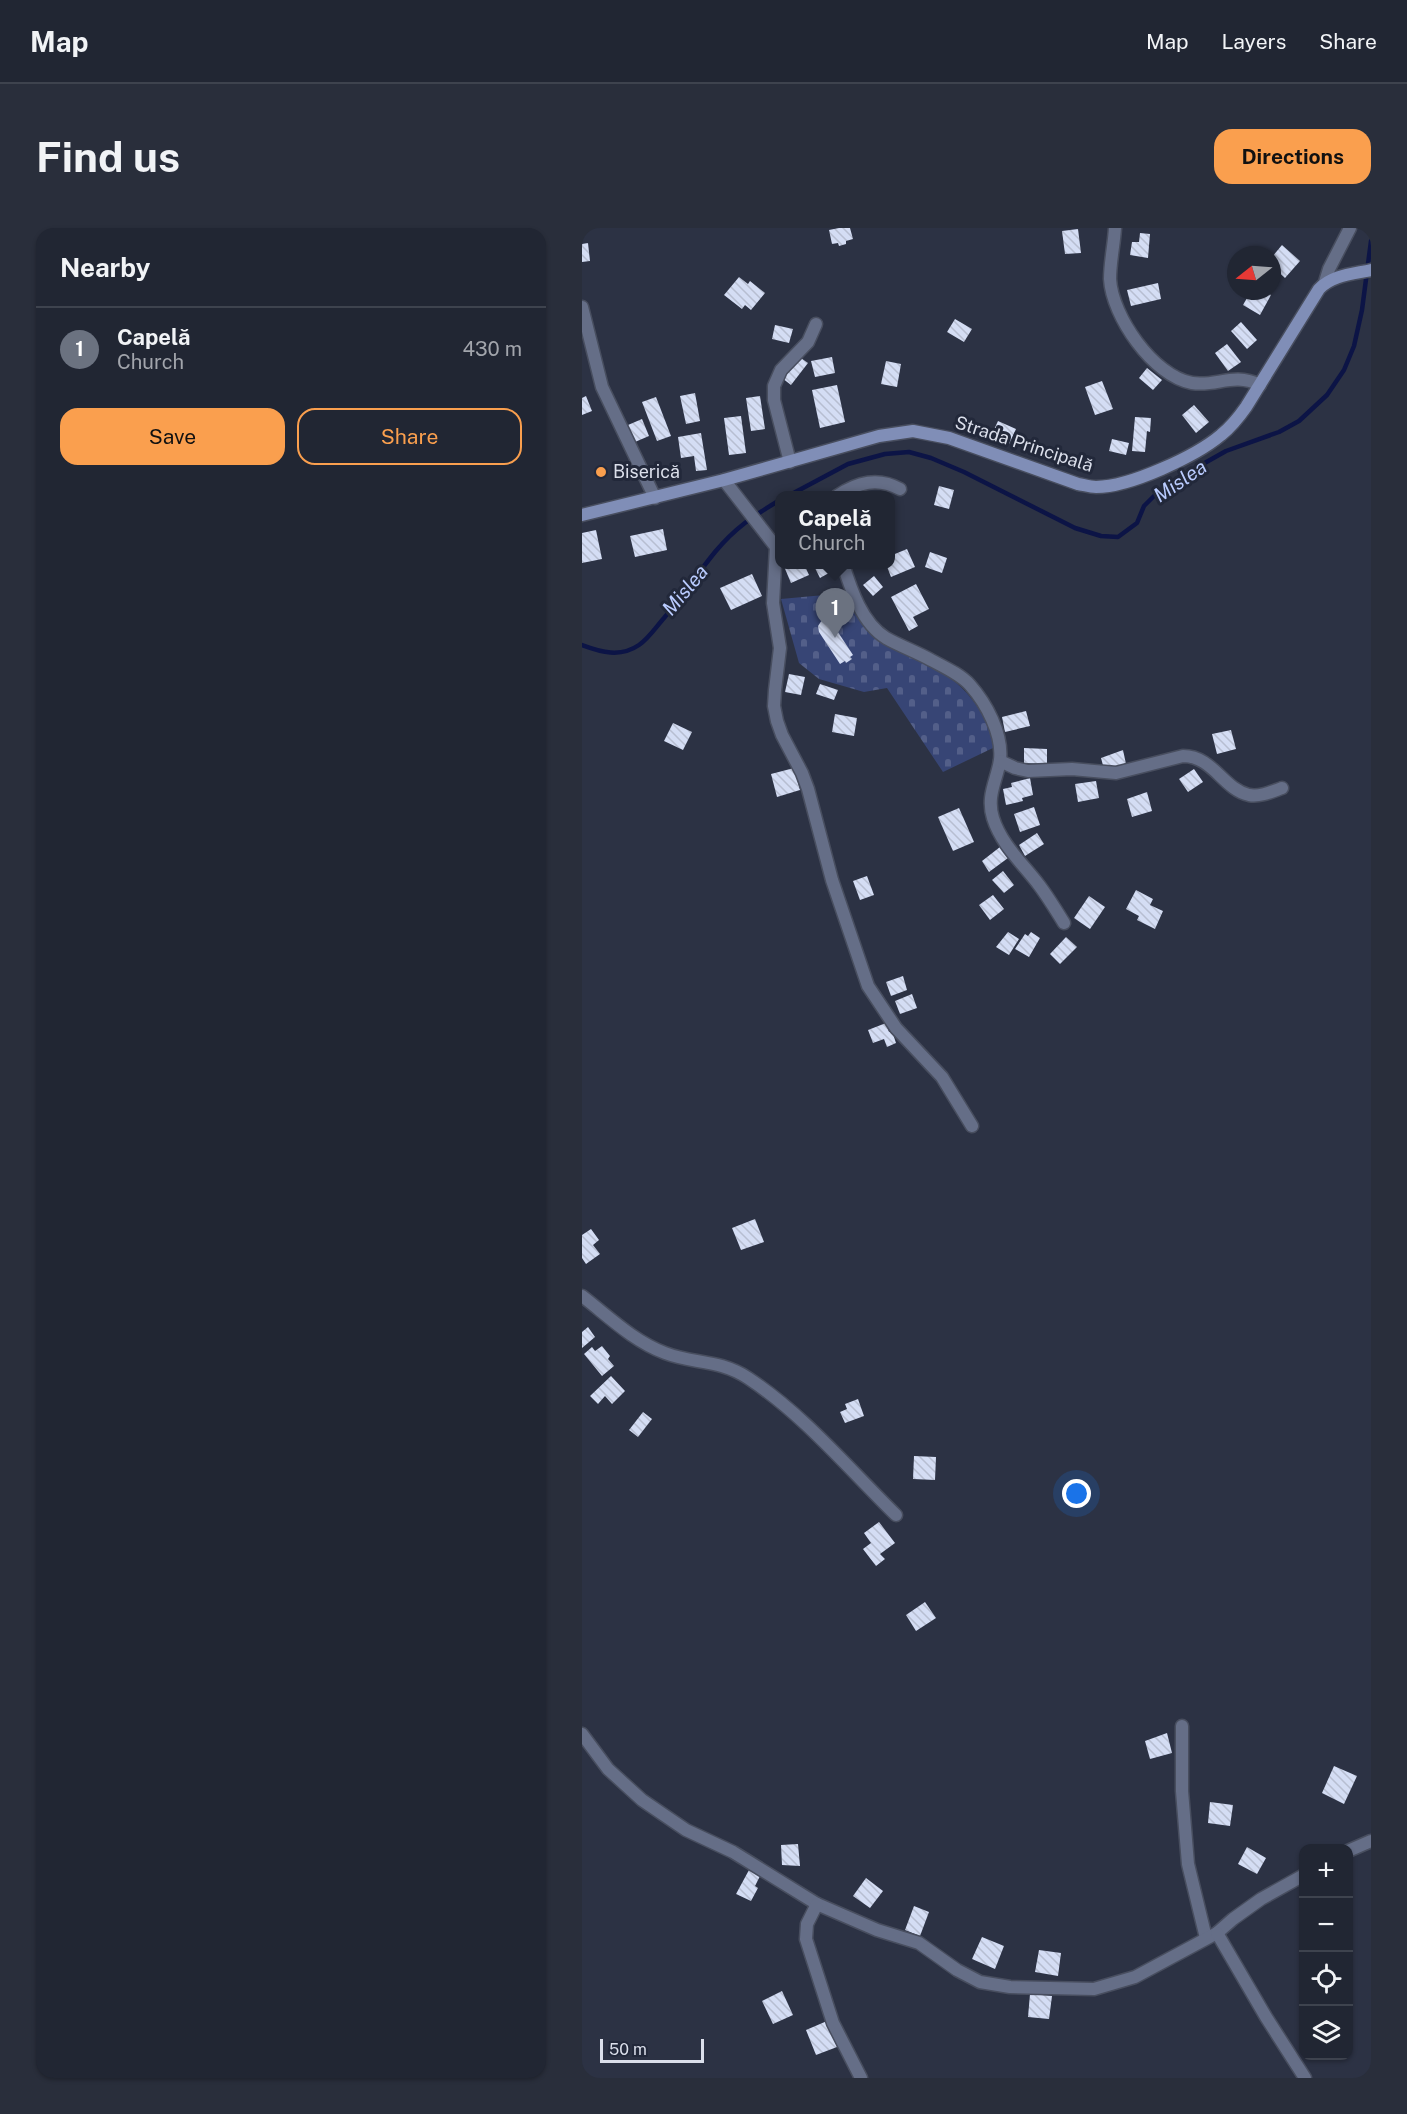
<!DOCTYPE html>
<html lang="en">
<head>
<meta charset="utf-8">
<style>
	:root { --surface:#212633; --page:#292e3b; --text:#f1f3f6; --muted:#a2a5ac; --line:#3e434e; --accent:#fa9f4e }
	body { margin:0; font-family:"Public Sans",sans-serif; background:var(--page); color:var(--text) }
	.controls { position:absolute; right:18px; bottom:18px; display:grid; overflow:hidden; border-radius:12px; box-shadow:0 2px 4px #0004 }
	.controls button { width:54px; height:54px; display:grid; place-items:center; padding:0; border:0; border-bottom:2px solid var(--line); background:var(--surface); color:var(--text); font:30px sans-serif }
	.compass { position:absolute; left:645px; top:18px; width:54px; height:54px; border-radius:50%; background:var(--surface); box-shadow:0 2px 4px #0004; rotate:253deg }
	.scale { position:absolute; left:18px; bottom:15px; width:104px; box-sizing:border-box; padding-left:6px; border:3px solid #dbdfeb; border-top:0; font-size:16px; line-height:21px; white-space:nowrap; color:#dbdfeb; -webkit-text-stroke:4px #22283a; paint-order:stroke }
	.you { position:absolute; left:495px; top:1266px; width:21px; height:21px; margin:-15px; border:4px solid #fff; border-radius:50%; background:#1a73e8; box-shadow:0 0 0 9px #1a73e833 }
	.badge { display:grid; place-items:center; width:39px; height:39px; border-radius:50%; background:var(--accent); color:#fff; font-size:20px; font-weight:700 }
	.pin { position:absolute; translate:-50% -50px; filter:drop-shadow(0 2px 3px #0008) }
	.pin::after { content:''; position:absolute; top:32px; width:21px; height:18px; background:inherit; clip-path:polygon(0 0,100% 0,50% 100%) }
	.popup { position:absolute; left:193px; top:263px; width:120px; height:78px; box-sizing:border-box; display:grid; place-content:center; border-radius:12px; background:var(--surface); filter:drop-shadow(0 2px 4px #0005); font-size:20px; white-space:nowrap; color:var(--muted) }
	.popup b { font-size:22px; color:var(--text) }
	.popup::after { content:''; position:absolute; left:50%; top:100%; margin-left:-12px; border:12px solid transparent; border-top-color:var(--surface) }
	.list { margin:0; padding:0; list-style:none }
	h2 { display:flex; justify-content:space-between; align-items:center; height:78px; margin:0; padding:0 24px; font-size:26px }
	h2 small { font-size:20px; font-weight:400; color:var(--muted) }
	.list li { display:grid; grid-template-columns:39px 1fr auto; gap:18px; align-items:center; box-sizing:border-box; height:84px; padding:0 24px; border-top:2px solid var(--line) }
	.list b { display:block; font-size:22px; white-space:nowrap }
	.list p { margin:0; font-size:20px; white-space:nowrap; color:var(--muted) }
	.list em { font-size:20px; font-style:normal; color:var(--muted) }
	.actions { display:flex; gap:12px; padding:18px 24px }
	.actions a { flex:1; padding:14px 0; border:2px solid var(--accent); border-radius:18px; text-align:center; font-size:21px; color:var(--accent) }
	.actions .main { background:var(--accent); color:#111 }
	.icon { flex:none; width:33px; height:33px; fill:none; stroke:currentColor; stroke-width:2; stroke-linecap:round; stroke-linejoin:round }
	.map { position:relative; flex:none; width:789px; height:1850px; overflow:hidden; border-radius:18px }
	header { display:flex; align-items:center; gap:36px; box-sizing:border-box; height:84px; padding:0 30px; background:var(--surface); border-bottom:2px solid var(--line) }
	header strong { font-size:28px }
	nav { display:flex; gap:33px; margin-inline-start:auto; font-size:21px }
	.intro { display:flex; align-items:center; justify-content:space-between; box-sizing:border-box; height:144px; padding:0 36px }
	h1 { margin:0; font-size:42px }
	.button { padding:15px 27px; border-radius:18px; background:var(--accent); color:#111; font-size:21px; font-weight:700 }
	main { display:flex; gap:36px; padding:0 36px }
	aside { flex:1; background:var(--surface); border-radius:18px; box-shadow:0 2px 4px #0004 }
	.map>svg:first-child { display:block }
	.cemetery { fill:url(#cemetery-stones) }
	.lines { fill:none; stroke-linecap:round; stroke-linejoin:round }
	.stream { stroke:#0c1446; stroke-width:4.5 }
	.building { fill:url(#building-back-hatch) }
	.street-casing { stroke:#484e5f; stroke-width:15 }
	.secondary-casing { stroke:#484e5f; stroke-width:15 }
	.street { stroke:#656e87; stroke-width:12 }
	.secondary { stroke:#808eb7; stroke-width:12 }
	.poi-dot { fill:#fa9f4e; stroke:#22283a; stroke-width:2 }
	.labels { text-anchor:middle; stroke-width:6; stroke-linejoin:round; paint-order:stroke }
	.street-label { font-size:18px; fill:#dbdfeb; stroke:#22283a }
	.poi-label { font-size:18px; fill:#dbdfeb; stroke:#22283a; text-anchor:start }
	.water-label { font-size:20px; font-style:italic; fill:#baccff; stroke:#22283a }
</style>
</head>
<body>
<header>
<strong>Map</strong>
<nav><a>Map</a><a>Layers</a><a>Share</a></nav>
</header>
<div class="intro"><h1>Find us</h1><a class="button">Directions</a></div>
<main>
<aside>
<h2>Nearby<small></small></h2>
<ul class="list">
<li><span class="badge" style="background:#6b7280">1</span><div><b>Capelă</b><p>Church</p></div><em>430 m</em></li>
</ul>
<div class="actions"><a class="main">Save</a><a>Share</a></div>
</aside>
<div class="map">
<svg width="789" height="1850" viewBox="0 0 789 1850">
	<defs>
		<pattern id="cemetery-stones" width="16" height="16" patternUnits="userSpaceOnUse" patternTransform="scale(1.5)"><rect width="16" height="16" fill="#374575"/><path d="M2 7V4a2 2 0 0 1 4 0v3zM10 15v-3a2 2 0 0 1 4 0v3z" fill="#535f89"/></pattern>
		<pattern id="building-back-hatch" width="6" height="6" patternUnits="userSpaceOnUse" patternTransform="scale(1.5)"><rect width="6" height="6" fill="#d4ddf4"/><path d="M-1 5l2 2M0 0l6 6M5-1l2 2" fill="none" stroke="#b7bed1"/></pattern>
	</defs>
	<rect width="100%" height="100%" fill="#2c3244"/>
	<!-- cemetery -->
	<path class="cemetery" d="M264 365C271 379 279 398 292 408 308 421 327 426 345 436 382 455 402 479 413 519L361 544 305 460 282 464 237 451 217 435 199 371Z"/>
	<g class="lines">
		<!-- stream -->
		<g class="stream">
			<path d="M206 268 266 236 303 226 327 224 349 230 382 244 493 300 519 308 536 309 555 295 562 278 575 265 596 250 644 223 697 204 717 193 745 167 762 142 772 118 780 82 789 13"/>
			<path d="M0 417C19 424 38 430 57 417 67 410 74 399 82 390 100 368 116 345 133 324 153 300 171 288 198 272"/>
		</g>
	</g>
	<!-- building -->
	<g class="building">
		<path d="M257 0H268L271 11 264 13V16L257 18 256 15 250 16 247 2Z"/>
		<path d="M496 1 499 25 483 26 480 3Z"/>
		<path d="M558 5 568 6 566 30 548 27 550 14H557Z"/>
		<path d="M6 15 8 33 0 34V16Z"/>
		<path d="M700 17 718 33 703 50 690 38V29Z"/>
		<path d="M157 49 166 56 168 53 183 65 169 82 163 77 160 81 142 67Z"/>
		<path d="M576 55 579 71 549 78 545 62Z"/>
		<path d="M669 63H683L689 67 678 87 661 77Z"/>
		<path d="M373 91 390 101 382 114 365 104Z"/>
		<path d="M659 94 675 112 665 121 649 103Z"/>
		<path d="M193 97 211 101 207 115 190 111Z"/>
		<path d="M645 116 659 134 646 143 633 125Z"/>
		<path d="M216 128 226 135 209 157 200 150Z"/>
		<path d="M250 129 253 145 233 149 229 133Z"/>
		<path d="M304 133 319 136 315 159 299 156Z"/>
		<path d="M565 140 580 152 571 162 557 150Z"/>
		<path d="M520 153 531 181 513 187 503 159Z"/>
		<path d="M255 157 263 194 238 200 230 162Z"/>
		<path d="M113 165 118 193 104 196 98 168Z"/>
		<path d="M4 168 10 183 0 187V170Z"/>
		<path d="M178 168 183 201 169 203 164 170Z"/>
		<path d="M74 169 89 208 75 213 60 174Z"/>
		<path d="M612 177 627 194 614 205 600 187Z"/>
		<path d="M159 188 164 225 147 227 142 190Z"/>
		<path d="M553 189 569 190 568 204 565 203 563 224 550 223Z"/>
		<path d="M60 191 67 208 53 214 46 197Z"/>
		<path d="M416 193 434 201 427 216 409 208Z"/>
		<path d="M119 205 125 242 114 243 112 228 99 230 96 209Z"/>
		<path d="M530 211 547 215 544 227 527 223Z"/>
		<path d="M357 258 372 262 367 281 352 277Z"/>
		<path d="M81 301 85 322 53 329 48 308Z"/>
		<path d="M14 302 20 331 0 335V305Z"/>
		<path d="M325 321 333 339 309 349 304 336H308V328Z"/>
		<path d="M348 324 365 330 360 345 343 339Z"/>
		<path d="M201 336H222L227 347 209 355Z"/>
		<path d="M231 336H251L254 341 238 350Z"/>
		<path d="M170 346 180 368 149 382 138 360Z"/>
		<path d="M292 348 301 359 291 368 281 357Z"/>
		<path d="M334 356 347 381 331 389 336 398 327 403 309 369Z"/>
		<path d="M240 392H245L250 395 271 427 268 429 270 431 264 435 263 433 258 436 237 404 236 398Z"/>
		<path d="M207 446 223 449 219 467 203 464Z"/>
		<path d="M238 456 256 462 252 472 234 466Z"/>
		<path d="M444 483 448 498 423 504 420 489Z"/>
		<path d="M253 486 275 490 272 508 250 504Z"/>
		<path d="M91 495 110 504 101 522 82 513Z"/>
		<path d="M649 502 654 521 635 526 630 506Z"/>
		<path d="M442 520 465 521V536L442 535Z"/>
		<path d="M541 522 544 536 522 541 519 530Z"/>
		<path d="M212 540 218 562 195 569 189 546Z"/>
		<path d="M612 541 621 554 606 564 597 551Z"/>
		<path d="M448 550 451 567 440 570 441 573 424 577 421 561 430 559 429 555Z"/>
		<path d="M514 553 517 570 496 574 493 556Z"/>
		<path d="M565 564 570 583 550 589 545 571Z"/>
		<path d="M452 579 458 597 438 604 432 586Z"/>
		<path d="M377 580 392 614 371 623 356 589Z"/>
		<path d="M455 605 462 616 443 628 437 617Z"/>
		<path d="M418 619 426 630 407 644 400 633Z"/>
		<path d="M421 643 432 657 422 665 410 652Z"/>
		<path d="M285 648 292 667 278 672 271 653Z"/>
		<path d="M554 662 571 671 568 677 581 683 573 701 555 692 557 688 544 681Z"/>
		<path d="M411 667 422 681 408 692 397 677Z"/>
		<path d="M507 668 523 679 508 701 492 690Z"/>
		<path d="M426 704 437 711 427 727 414 719Z"/>
		<path d="M449 704 458 710 447 729 433 721 443 706 446 708Z"/>
		<path d="M484 709 495 719 478 736 468 726Z"/>
		<path d="M321 748 325 762 309 768 304 754Z"/>
		<path d="M330 766 335 780 318 786 313 773Z"/>
		<path d="M304 795 307 804 310 803 314 815 305 819 302 811 291 815 286 802Z"/>
		<path d="M173 991 182 1014 159 1022 150 1000Z"/>
		<path d="M9 1001 17 1012 11 1017 18 1026 4 1036 0 1030V1007Z"/>
		<path d="M6 1099 13 1109 0 1120V1104Z"/>
		<path d="M20 1118 28 1128 26 1131 32 1138 20 1148 2 1126 10 1119 13 1123Z"/>
		<path d="M29 1148 43 1163 30 1176 23 1168 16 1176 8 1168Z"/>
		<path d="M276 1171 282 1188 263 1195 258 1184 265 1181 263 1176Z"/>
		<path d="M61 1184 70 1191 56 1209 47 1202Z"/>
		<path d="M332 1228 354 1229 353 1252 331 1251Z"/>
		<path d="M297 1294 313 1315 298 1326 303 1331 294 1338 281 1321 289 1315 282 1305Z"/>
		<path d="M343 1374 354 1390 334 1403 324 1387Z"/>
		<path d="M585 1505 590 1525 568 1531 563 1513Z"/>
		<path d="M752 1538 775 1548 762 1576 740 1565Z"/>
		<path d="M628 1574 651 1577 648 1598 626 1595Z"/>
		<path d="M216 1616 218 1638 200 1637 199 1617Z"/>
		<path d="M665 1619 684 1630 675 1646 656 1636Z"/>
		<path d="M167 1642 178 1648 173 1658 176 1660 169 1673 154 1666Z"/>
		<path d="M284 1650 301 1663 288 1680 271 1668Z"/>
		<path d="M332 1678 347 1684 338 1708 323 1702Z"/>
		<path d="M400 1709 422 1718 413 1741 390 1731Z"/>
		<path d="M457 1722 479 1725 476 1748 453 1744Z"/>
		<path d="M200 1763 211 1787 191 1796 180 1773Z"/>
		<path d="M448 1766 470 1768 467 1791 446 1789Z"/>
		<path d="M245 1793 255 1819 234 1827 224 1802Z"/>
	</g>
	<g class="lines">
		<!-- street casing -->
		<g class="street-casing">
			<g id="street">
				<path d="M533 0C532 17 528 34 528 51 530 88 571 148 610 155 635 159 651 144 678 157"/>
				<path d="M743 54 747 41 768 0"/>
				<path d="M0 79 20 159 73 270"/>
				<path d="M208 234 192 172V158L199 142 226 114 234 96"/>
				<path d="M142 252 194 319 191 375 198 420 193 462 192 478 195 493 200 507 220 545 226 561 250 652 286 758 314 800 360 849 390 898"/>
				<path d="M255 268C276 254 296 249 318 261"/>
				<path d="M261 336C269 362 280 395 304 410 318 418 335 424 349 432 362 439 378 446 388 457 404 475 421 506 418 532 415 552 404 568 411 590 419 616 441 636 457 657 466 669 474 682 482 695"/>
				<path d="M418 533 433 540 446 543 490 541 534 545 601 528C631 528 641 561 667 567 678 569 689 564 700 560"/>
				<path d="M0 1068C26 1088 51 1113 83 1125 111 1136 137 1131 166 1150 222 1187 266 1240 314 1287"/>
				<path d="M600 1498V1563L606 1636 624 1710"/>
				<path d="M0 1506 26 1541 60 1572 104 1602 151 1624 235 1676 295 1702 337 1715 375 1742 398 1754 428 1759 512 1761 553 1749 635 1705 651 1691 679 1671 722 1647"/>
				<path d="M766 1623 789 1613"/>
				<path d="M235 1676 225 1696 224 1711 251 1795 279 1850"/>
				<path d="M635 1705 684 1789 723 1850"/>
			</g>
		</g>
		<!-- secondary casing -->
		<g class="secondary-casing">
			<path id="secondary" d="M0 287 142 252 297 208 331 203 367 210 496 256C502 257 508 259 514 259 548 259 614 228 639 207 649 199 657 189 664 179L737 61C750 47 771 46 789 42"/>
		</g>
		<!-- street -->
		<use href="#street" class="street"/>
		<!-- secondary -->
		<use href="#secondary" class="secondary"/>
	</g>
	<!-- markers -->
	<circle class="poi-dot" cx="19" cy="244" r="6"/>
	<g class="labels">
		<!-- street labels -->
		<g class="street-label">
			<text transform="translate(442 216) rotate(18)" y="6">Strada Principală</text>
		</g>
		<!-- poi labels -->
		<g class="poi-label">
			<text x="31" y="250">Biserică</text>
		</g>
		<!-- water labels -->
		<g class="water-label">
			<text transform="translate(598 253) rotate(-34)" y="7">Mislea</text>
			<text transform="translate(103 362) rotate(-50)" y="7">Mislea</text>
		</g>
	</g>
</svg>
<div class="controls">
<button>+</button>
<button>−</button>
<button><svg class="icon" aria-label="locate" viewBox="0 0 24 24"><circle cx="12" cy="12" r="6"/><path d="M12 2v4M12 18v4M2 12h4M18 12h4"/></svg></button>
<button><svg class="icon" aria-label="layers" viewBox="0 0 24 24"><path d="M12 4l9 5-9 5-9-5zM3 14l9 5 9-5"/></svg></button>
</div>
<svg class="compass" viewBox="-18 -18 36 36"><path d="M0-13l5 13h-10z" fill="#e53935"/><path d="M0 13l5-13h-10z" fill="#a2a5ac"/></svg>
<div class="scale">50 m</div>
<div class="you"></div>
<div class="pin badge" style="left:253px;top:410px;background:#6b7280">1</div>
<div class="popup"><b>Capelă</b>Church</div>
</div>
</main>
</body>
</html>
